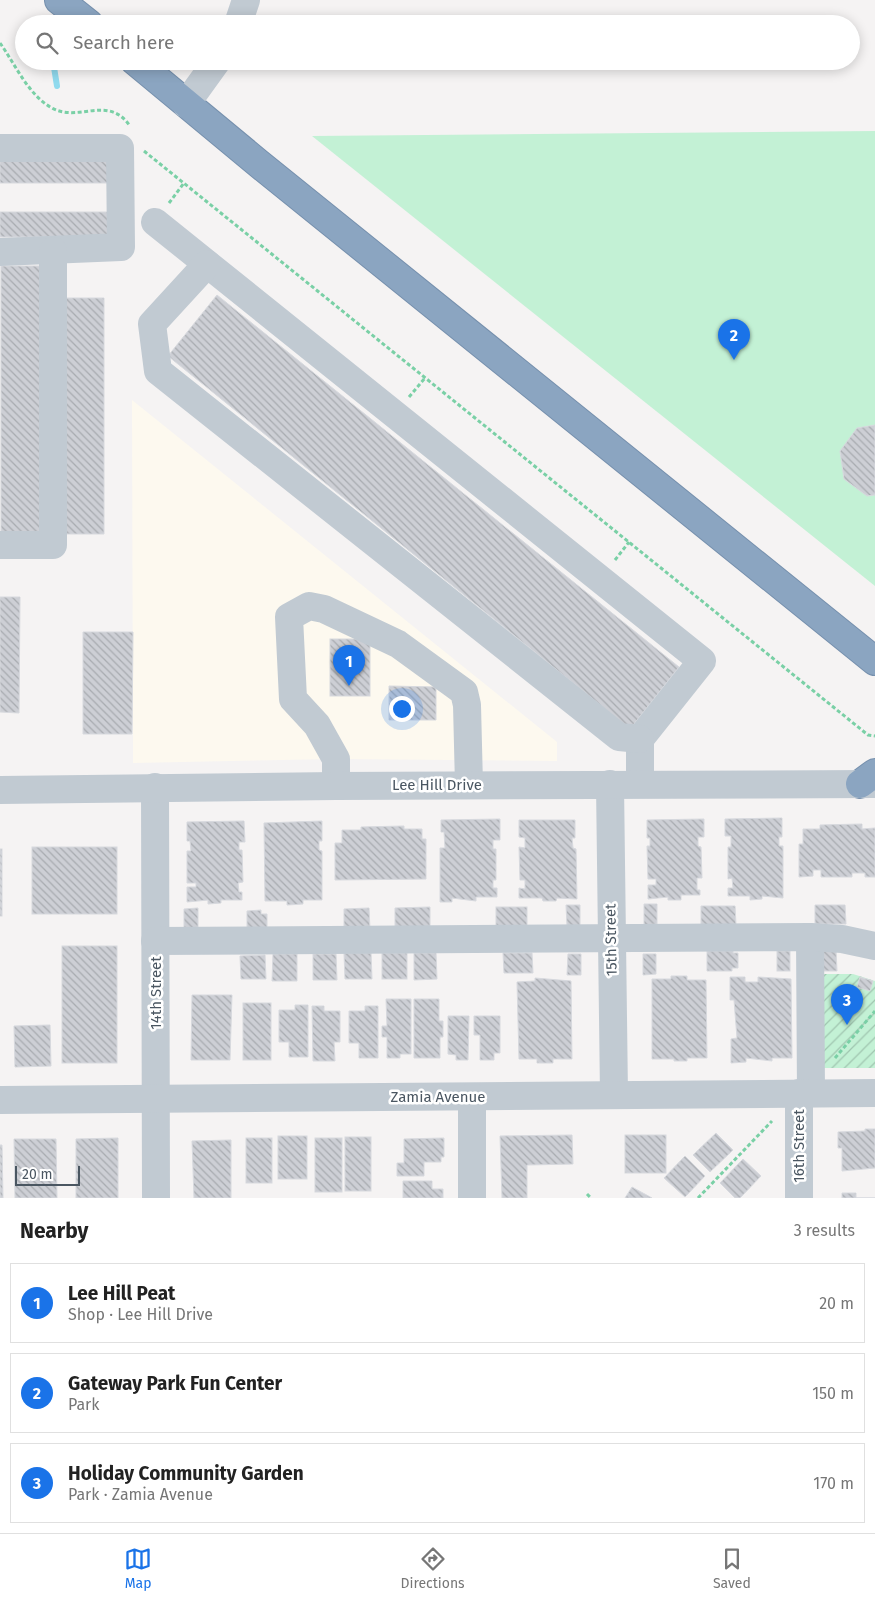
<!DOCTYPE html>
<html lang="en">
<head>
<meta charset="utf-8">
<style>
	:root { --surface:#fff; --page:#f2f2f2; --text:#222; --muted:#767676; --line:#e0e0e0; --accent:#1a73e8 }
	body { margin:0; font-family:"Fira Sans",sans-serif; background:var(--page); color:var(--text) }
	.scale { position:absolute; left:15px; bottom:12px; width:65px; box-sizing:border-box; padding-left:5px; border:2px solid #4a5661; border-top:0; font-size:14px; line-height:18px; white-space:nowrap; color:#4a5661; -webkit-text-stroke:4px #fff; paint-order:stroke }
	.you { position:absolute; left:401px; top:708px; width:18px; height:18px; margin:-12px; border:4px solid #fff; border-radius:50%; background:#1a73e8; box-shadow:0 0 0 8px #1a73e833 }
	.badge { display:grid; place-items:center; width:32px; height:32px; border-radius:50%; background:var(--accent); color:#fff; font-size:16px; font-weight:700 }
	.pin { position:absolute; translate:-50% -41px; filter:drop-shadow(0 1px 2px #0008) }
	.pin::after { content:''; position:absolute; top:26px; width:18px; height:15px; background:inherit; clip-path:polygon(0 0,100% 0,50% 100%) }
	.list { margin:0; padding:0; list-style:none }
	h2 { display:flex; justify-content:space-between; align-items:center; height:65px; margin:0; padding:0 20px; font-size:21px }
	h2 small { font-size:16px; font-weight:400; color:var(--muted) }
	.list li { display:grid; grid-template-columns:32px 1fr auto; gap:15px; align-items:center; box-sizing:border-box; height:80px; margin:0 10px 10px; padding:0 10px; border:1px solid var(--line); border-radius:0px }
	.list b { display:block; font-size:19px; white-space:nowrap }
	.list p { margin:0; font-size:16px; white-space:nowrap; color:var(--muted) }
	.list em { font-size:16px; font-style:normal; color:var(--muted) }
	.icon { flex:none; width:28px; height:28px; fill:none; stroke:currentColor; stroke-width:2; stroke-linecap:round; stroke-linejoin:round }
	.map { position:relative; flex:none; width:875px; height:1198px; overflow:hidden }
	.search { position:absolute; background:var(--surface); box-shadow:0 2px 12px #0003; left:15px; right:15px; top:15px; height:55px; display:flex; align-items:center; gap:12px; box-sizing:border-box; padding:0 18px; border-radius:28px; color:var(--muted); font-size:19px }
	.sheet { height:335px; background:var(--surface) }
	nav { display:flex; justify-content:space-around; align-items:center; box-sizing:border-box; height:70px; border-top:1px solid var(--line); background:var(--surface); font-size:14px; color:var(--muted) }
	nav a { display:grid; justify-items:center; gap:2px }
	nav .on { color:var(--accent) }
	.map>svg:first-child { display:block }
	.commercial { fill:#fdf9ef }
	.park { fill:#c3f1d5 }
	.garden { fill:url(#garden-furrows) }
	.lines { fill:none; stroke-linecap:round; stroke-linejoin:round }
	.stream { stroke:#90daee; stroke-width:6 }
	.building { fill:url(#building-back-hatch); stroke:#d7d9de }
	.highway-casing { stroke:#7690ad; stroke-width:30 }
	.path { stroke:#7ad0a6; stroke-width:3; stroke-dasharray:4 2.5; stroke-linecap:butt }
	.minor { stroke:#c1cad2; stroke-width:28 }
	.highway { stroke:#8ba5c1; stroke-width:28 }
	.labels { text-anchor:middle; stroke-width:5; stroke-linejoin:round; paint-order:stroke }
	.street-label { font-size:15px; fill:#4a5661; stroke:#fff }
</style>
</head>
<body>
<div class="map">
<svg width="875" height="1198" viewBox="0 0 875 1198">
	<defs>
		<pattern id="garden-furrows" width="10" height="10" patternUnits="userSpaceOnUse" patternTransform="scale(1.25)"><rect width="10" height="10" fill="#c3f1d5"/><path d="M-1 1l2-2M0 10L10 0M9 11l2-2" fill="none" stroke="#a0c6b0"/></pattern>
		<pattern id="building-back-hatch" width="6" height="6" patternUnits="userSpaceOnUse" patternTransform="scale(1.25)"><rect width="6" height="6" fill="#cdcfd5"/><path d="M-1 5l2 2M0 0l6 6M5-1l2 2" fill="none" stroke="#a8abb0"/></pattern>
	</defs>
	<rect width="100%" height="100%" fill="#f5f3f3"/>
	<!-- commercial -->
	<path class="commercial" d="M132 400 557 742V761L336 759 133 763Z"/>
	<!-- park -->
	<path class="park" d="M875 131V586L312 136Z"/>
	<!-- garden -->
	<path class="garden" d="M820 974H853L875 981V1068H820Z"/>
	<g class="lines">
		<!-- stream -->
		<path class="stream" d="M53 61 57 86"/>
	</g>
	<!-- building -->
	<g class="building">
		<rect x="0" y="153" width="116" height="30"/>
		<rect x="0" y="212" width="115" height="25"/>
		<rect x="1" y="266" width="43" height="268"/>
		<path d="M217 295 679 667 630 729 168 356Z"/>
		<path d="M64 298H104V534H65Z"/>
		<path d="M875 425V495L867 496 844 479 840 451 857 428Z"/>
		<path d="M0 597H20L19 713 0 712Z"/>
		<path d="M83 632H133L132 734H83Z"/>
		<rect x="330" y="639" width="40" height="57"/>
		<path d="M389 686 436 687V720H389Z"/>
		<path d="M782 818V837H779V846H783V898L762 896V899L750 900V896H728V888H733L732 878 728 879V847H731V836H725V819Z"/>
		<path d="M500 819V840H493V849H496V880H493V888H497V897H476V901L452 898V902H440V848H445L444 832H441V820Z"/>
		<path d="M704 819V837H698V846L701 847 702 878H697V890H700V895H681V900H668V897L648 899V885H656V879H648L647 846H650V838H647V820Z"/>
		<path d="M519 820H575V838H572L573 848 576 849 577 899 557 898 556 901H543L542 898H519V888L525 889V880H520L519 847 525 848V838L519 837Z"/>
		<path d="M244 821 245 842H239V850H242L243 882 238 883 239 892H242V900H221V903L208 904V900L187 902V887H196V883H187V851H191L190 841H187V822Z"/>
		<path d="M322 821V841H319V850L322 851V900H303V904L287 905V901H265L264 823Z"/>
		<path d="M862 824V829L875 828V877H865V873H852V877H821V870H813V876L799 877V844H803V829H820V825Z"/>
		<path d="M404 826V829H422V839H426V879L335 880V843H342V830H361V827Z"/>
		<rect x="32" y="847" width="85" height="67"/>
		<rect x="0" y="849" width="2" height="67"/>
		<path d="M644 904H657V924L644 925Z"/>
		<path d="M566 905H580V926H567Z"/>
		<path d="M815 905H845L846 924H815Z"/>
		<path d="M701 906H735L736 925 701 926Z"/>
		<path d="M430 907V928L395 929V908Z"/>
		<rect x="496" y="907" width="31" height="21"/>
		<path d="M198 908V930H184V909Z"/>
		<path d="M369 908 370 930H344V909Z"/>
		<path d="M261 910V914H267V931H247V911Z"/>
		<rect x="62" y="946" width="55" height="117"/>
		<path d="M823 950H836L837 971H823Z"/>
		<path d="M707 951H733V953H738V968H732V971H707Z"/>
		<rect x="777" y="951" width="13" height="20"/>
		<path d="M344 953H371L372 979H345Z"/>
		<rect x="382" y="953" width="25" height="26"/>
		<path d="M414 953H436L437 979 414 980Z"/>
		<path d="M503 953H532L533 973H504Z"/>
		<path d="M273 954H297V981H272Z"/>
		<path d="M313 954H336L337 980H313Z"/>
		<path d="M568 954H581V975H567Z"/>
		<path d="M643 954H656V974L643 975Z"/>
		<path d="M265 955 266 979H241L240 956Z"/>
		<path d="M671 976H687V980H706L707 1058H687V1061H674V1059H652V979H671Z"/>
		<path d="M730 977H745V982H758V977L791 979 792 1058H772V1061L746 1058V1062L731 1063V1039L737 1038 734 1000H730Z"/>
		<path d="M860 977 873 981 870 991 857 987Z"/>
		<path d="M535 978 571 981 572 1059H553V1063H537V1059H519L517 982 535 981Z"/>
		<path d="M192 995H232L230 1060H191Z"/>
		<path d="M386 999H411V1054H400V1058H387V1037H382V1026H387Z"/>
		<path d="M414 999H439V1021H443V1037H440V1058H414Z"/>
		<rect x="243" y="1003" width="28" height="57"/>
		<path d="M295 1005H308V1057H289V1042H279V1010H295Z"/>
		<path d="M312 1006H324V1011H340V1042H334L335 1061H313Z"/>
		<path d="M365 1006H378V1058H359V1043H349V1011H365Z"/>
		<path d="M448 1016H469L468 1060H456V1055L448 1054Z"/>
		<path d="M474 1016H500V1053H494V1060H480V1035H474Z"/>
		<path d="M50 1025 51 1066 15 1067 14 1026Z"/>
		<path d="M865 1129H875V1168L842 1171V1148H838V1132L865 1131Z"/>
		<path d="M716 1133 733 1150 710 1172 693 1155Z"/>
		<path d="M572 1135 573 1164 527 1165V1198H502L500 1136Z"/>
		<rect x="625" y="1135" width="41" height="38"/>
		<rect x="278" y="1136" width="29" height="43"/>
		<rect x="345" y="1137" width="26" height="54"/>
		<path d="M118 1138V1198H76V1139Z"/>
		<rect x="246" y="1138" width="26" height="45"/>
		<rect x="315" y="1138" width="27" height="54"/>
		<path d="M444 1138V1157H441V1162H424V1176H397V1163H404V1139Z"/>
		<path d="M14 1139H56L57 1198H15Z"/>
		<path d="M231 1140V1198H194L192 1141Z"/>
		<path d="M0 1145H2L3 1198H0Z"/>
		<path d="M685 1156 705 1176 685 1197 664 1178Z"/>
		<path d="M743 1159 761 1176 740 1198H735L720 1183Z"/>
		<path d="M403 1181H432V1189H443V1198H403Z"/>
		<path d="M632 1187 652 1198H625Z"/>
		<path d="M842 1193H856V1198H875H842Z"/>
	</g>
	<g class="lines">
		<!-- highway casing -->
		<g class="highway-casing">
			<g id="highway">
				<path d="M59 0 89 24"/>
				<path d="M135 61 258 163 875 661"/>
				<path d="M860 784 875 773"/>
			</g>
		</g>
		<!-- path -->
		<g class="path">
			<path d="M0 43C15 64 29 96 52 108 79 123 108 94 130 126"/>
			<path d="M144 151 868 735 875 736"/>
			<path d="M169 203 184 183"/>
			<path d="M409 397 425 378"/>
			<path d="M615 560 629 542"/>
			<path d="M835 1058 875 1011"/>
			<path d="M587 1194 591 1198"/>
			<path d="M698 1198 772 1121"/>
		</g>
		<!-- minor -->
		<g class="minor">
			<path d="M238 24 246 0"/>
			<path d="M186 104 217 61"/>
			<path d="M0 148H120L121 247 0 252"/>
			<path d="M155 222 702 661 640 739V784"/>
			<path d="M207 264 152 324 158 371 619 737 640 739"/>
			<path d="M0 545H53V251"/>
			<path d="M610 784 614 1095"/>
			<path d="M336 786V759L317 725 293 699 289 617 309 606 324 609 398 644 464 692 467 705 469 785"/>
			<path d="M155 787 156 1198"/>
			<path d="M0 790 336 786 875 784"/>
			<path d="M810 937 811 1093"/>
			<path d="M155 941 810 937 842 939 875 946"/>
			<path d="M799 1093V1198"/>
			<path d="M0 1100 875 1093"/>
			<path d="M472 1198V1097"/>
		</g>
		<!-- highway -->
		<use href="#highway" class="highway"/>
	</g>
	<g class="labels">
		<!-- street labels -->
		<g class="street-label">
			<text x="437" y="790">Lee Hill Drive</text>
			<text transform="translate(611 940) rotate(-91)" y="5">15th Street</text>
			<text transform="translate(156 993) rotate(-90)" y="5">14th Street</text>
			<text x="438" y="1102">Zamia Avenue</text>
			<text transform="translate(799 1146) rotate(-90)" y="5">16th Street</text>
		</g>
	</g>
</svg>
<div class="scale">20 m</div>
<div class="you"></div>
<div class="pin badge" style="left:349px;top:686px">1</div>
<div class="pin badge" style="left:734px;top:360px">2</div>
<div class="pin badge" style="left:847px;top:1025px">3</div>
<div class="search"><svg class="icon" aria-label="search" viewBox="0 0 24 24"><circle cx="10" cy="10" r="6"/><path d="M15 15l6 6"/></svg>Search here</div>
</div>
<section class="sheet">
<h2>Nearby<small>3 results</small></h2>
<ul class="list">
<li><span class="badge">1</span><div><b>Lee Hill Peat</b><p>Shop · Lee Hill Drive</p></div><em>20 m</em></li>
<li><span class="badge">2</span><div><b>Gateway Park Fun Center</b><p>Park</p></div><em>150 m</em></li>
<li><span class="badge">3</span><div><b>Holiday Community Garden</b><p>Park · Zamia Avenue</p></div><em>170 m</em></li>
</ul>
</section>
<nav>
<a class="on"><svg class="icon" aria-label="map" viewBox="0 0 24 24"><path d="M3 6l6-2 6 2 6-2v14l-6 2-6-2-6 2zM9 4v14M15 6v14"/></svg>Map</a>
<a><svg class="icon" aria-label="directions" viewBox="0 0 24 24"><path d="M12 3l9 9-9 9-9-9zM9 14v-3h6M13 9l2 2-2 2"/></svg>Directions</a>
<a><svg class="icon" aria-label="saved" viewBox="0 0 24 24"><path d="M7 4h10v16l-5-4-5 4z"/></svg>Saved</a>
</nav>
</body>
</html>
